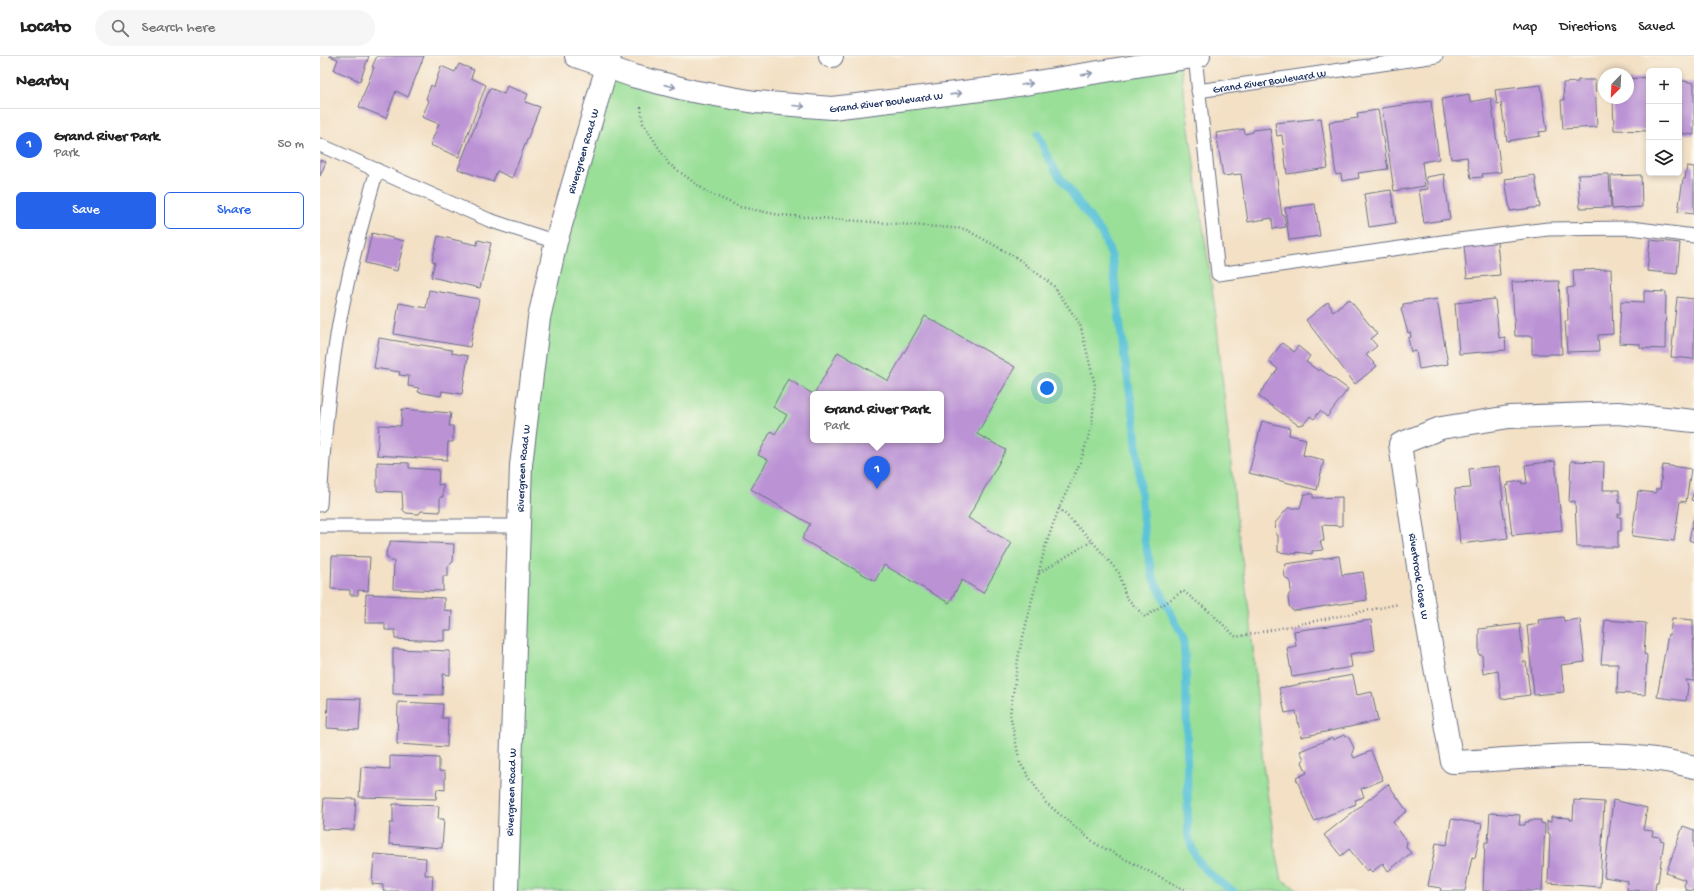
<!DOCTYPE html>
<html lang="en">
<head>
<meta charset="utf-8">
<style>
	:root { --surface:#fff; --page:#f6f6f6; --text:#222; --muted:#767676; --line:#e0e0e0; --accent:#2563eb }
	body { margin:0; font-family:"Gochi Hand",sans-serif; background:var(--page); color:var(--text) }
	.controls { position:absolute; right:12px; top:12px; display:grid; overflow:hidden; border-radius:6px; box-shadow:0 2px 6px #0003 }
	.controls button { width:36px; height:36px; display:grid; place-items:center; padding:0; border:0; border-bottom:1px solid var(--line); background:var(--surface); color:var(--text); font:20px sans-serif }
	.compass { position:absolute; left:1278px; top:12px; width:36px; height:36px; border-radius:50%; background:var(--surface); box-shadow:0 2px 6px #0003; rotate:204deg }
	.you { position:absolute; left:727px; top:332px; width:14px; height:14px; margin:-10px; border:3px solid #fff; border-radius:50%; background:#1a73e8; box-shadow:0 0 0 6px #1a73e833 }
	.badge { display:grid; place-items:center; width:26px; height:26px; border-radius:50%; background:var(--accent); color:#fff; font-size:13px; font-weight:700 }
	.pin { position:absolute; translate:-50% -33px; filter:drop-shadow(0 1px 2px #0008) }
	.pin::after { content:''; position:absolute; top:21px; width:14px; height:12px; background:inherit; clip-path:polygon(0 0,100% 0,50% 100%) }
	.popup { position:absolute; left:490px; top:335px; width:134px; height:52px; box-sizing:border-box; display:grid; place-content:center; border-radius:6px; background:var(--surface); filter:drop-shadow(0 1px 3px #0005); font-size:13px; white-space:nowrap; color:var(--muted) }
	.popup b { font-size:15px; color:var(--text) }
	.popup::after { content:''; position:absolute; left:50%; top:100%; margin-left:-8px; border:8px solid transparent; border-top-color:var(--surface) }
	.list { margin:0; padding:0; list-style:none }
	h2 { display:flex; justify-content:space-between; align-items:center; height:52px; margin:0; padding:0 16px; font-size:17px }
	h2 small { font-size:13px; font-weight:400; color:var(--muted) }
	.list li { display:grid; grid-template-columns:26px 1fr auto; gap:12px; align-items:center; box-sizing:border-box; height:72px; padding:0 16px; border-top:1px solid var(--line) }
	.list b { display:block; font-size:15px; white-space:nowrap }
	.list p { margin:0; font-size:13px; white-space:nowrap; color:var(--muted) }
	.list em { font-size:13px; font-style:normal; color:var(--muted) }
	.actions { display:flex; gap:8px; padding:12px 16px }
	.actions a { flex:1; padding:9px 0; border:1px solid var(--accent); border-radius:6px; text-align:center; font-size:14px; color:var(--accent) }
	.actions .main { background:var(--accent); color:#fff }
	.icon { flex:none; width:22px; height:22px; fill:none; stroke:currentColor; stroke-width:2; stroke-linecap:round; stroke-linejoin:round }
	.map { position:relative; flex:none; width:1374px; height:835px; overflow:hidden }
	header { display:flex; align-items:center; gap:24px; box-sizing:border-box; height:56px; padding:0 20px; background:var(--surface); border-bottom:1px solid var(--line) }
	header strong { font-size:19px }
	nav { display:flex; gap:22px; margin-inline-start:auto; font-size:14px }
	.search { width:280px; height:36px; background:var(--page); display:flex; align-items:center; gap:10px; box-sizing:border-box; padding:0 14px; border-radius:22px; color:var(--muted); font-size:15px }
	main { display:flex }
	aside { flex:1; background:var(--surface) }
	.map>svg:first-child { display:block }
	.green { fill:#99df98; stroke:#5a877b; fill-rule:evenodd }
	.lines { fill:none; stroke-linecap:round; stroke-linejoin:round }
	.stream { stroke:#5bc3d8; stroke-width:8 }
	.building { fill:#bb93d5 }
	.service-casing { stroke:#676d82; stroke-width:15 }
	.minor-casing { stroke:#676d82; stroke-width:24 }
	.tertiary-casing { stroke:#676d82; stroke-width:24 }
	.path { stroke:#676d82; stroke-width:2.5; stroke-dasharray:1 3; stroke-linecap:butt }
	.service { stroke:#fff; stroke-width:13 }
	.minor { stroke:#fff; stroke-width:22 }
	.tertiary { stroke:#fff; stroke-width:22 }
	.oneway { stroke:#8d97ae }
	.labels { text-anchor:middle; stroke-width:3; stroke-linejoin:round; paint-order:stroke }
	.street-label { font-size:11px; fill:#1b2f5e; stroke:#fbf7ec }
</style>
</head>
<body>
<header>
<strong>Locato</strong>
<div class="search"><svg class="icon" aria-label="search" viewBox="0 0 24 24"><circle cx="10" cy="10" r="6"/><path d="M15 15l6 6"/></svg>Search here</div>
<nav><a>Map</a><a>Directions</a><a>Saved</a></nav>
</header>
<main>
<aside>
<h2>Nearby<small></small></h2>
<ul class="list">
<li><span class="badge">1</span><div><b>Grand River Park</b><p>Park</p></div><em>50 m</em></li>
</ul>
<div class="actions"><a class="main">Save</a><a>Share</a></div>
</aside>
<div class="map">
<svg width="1374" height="835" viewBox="0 0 1374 835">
	<rect width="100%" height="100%" fill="#fbf7ec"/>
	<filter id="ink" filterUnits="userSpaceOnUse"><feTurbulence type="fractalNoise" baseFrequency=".025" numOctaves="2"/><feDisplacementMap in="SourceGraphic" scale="8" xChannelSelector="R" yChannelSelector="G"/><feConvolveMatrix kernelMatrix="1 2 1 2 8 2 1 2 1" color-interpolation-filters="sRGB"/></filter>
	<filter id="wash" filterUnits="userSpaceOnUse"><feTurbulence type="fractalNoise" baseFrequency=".012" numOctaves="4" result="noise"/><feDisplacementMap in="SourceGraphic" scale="16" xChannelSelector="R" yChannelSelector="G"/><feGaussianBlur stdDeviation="0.9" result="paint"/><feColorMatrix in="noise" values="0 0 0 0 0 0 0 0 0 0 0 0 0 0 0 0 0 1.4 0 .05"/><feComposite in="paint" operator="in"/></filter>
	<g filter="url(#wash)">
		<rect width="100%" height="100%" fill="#f3e0c5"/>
		<!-- green -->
		<path class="green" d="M859 3 896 260 916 457 931 570 943 709 955 790 962 824 980 835H187L219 262 286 12 512 52ZM493 338H621V384H493Z"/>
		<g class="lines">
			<!-- stream -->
			<path class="stream" d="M718 78 726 98 739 120 782 178 792 201 803 292 815 370 825 486 833 521 863 581 866 615 868 778C876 811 886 816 913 835"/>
		</g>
		<g id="blocks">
			<!-- building -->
			<g class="building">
				<path d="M9 0H49L40 25 14 14 18 3Z"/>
				<path d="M57 0H104L88 41 76 35 66 62 39 51 54 11H52Z"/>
				<path d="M139 8 154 14 151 22 166 29 139 101 110 89 119 68 102 61 109 45 106 43 111 29 114 31 121 10 135 16Z"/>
				<path d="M1329 21V75L1294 74 1293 42H1308V23Z"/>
				<path d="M1258 24H1275L1277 71 1243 73 1241 44H1244L1243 27 1258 26Z"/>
				<path d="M1359 24 1374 27V79L1359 77Z"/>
				<path d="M1221 29 1227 75 1219 76 1220 80 1187 85 1181 47 1177 48 1175 34Z"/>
				<path d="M187 30 208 38 205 46 220 51 192 122 177 115 173 126 138 113 170 32 184 38Z"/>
				<path d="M1149 38 1150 46 1171 42 1181 116 1162 118 1163 121 1151 122 1147 101 1131 103 1122 43Z"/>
				<path d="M1111 45 1119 103 1102 106 1105 130 1074 135 1062 52Z"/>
				<path d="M1058 54 1068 113 1038 117 1039 122 1022 125 1021 118 1016 119 1009 66 1038 62 1037 57Z"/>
				<path d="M1001 62 1008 112 967 118 962 79 957 80 955 67Z"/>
				<path d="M950 72 962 159H964L966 171 953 173 952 162 928 166 921 118 903 120 896 77 924 73 925 78 933 76V74Z"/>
				<path d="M0 104 6 106 0 120Z"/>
				<path d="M1367 110 1374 111V158L1358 156 1363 123H1365Z"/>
				<path d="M1124 118 1130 163 1104 167 1099 134 1108 133 1106 121Z"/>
				<path d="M1289 118 1291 151 1260 152 1258 119Z"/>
				<path d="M1215 119 1220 151 1190 155 1185 123Z"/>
				<path d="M1321 119 1322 151 1292 153 1291 120Z"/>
				<path d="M1071 134 1076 167 1049 171 1044 138Z"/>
				<path d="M995 148 1000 180 969 184 965 152Z"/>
				<path d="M52 177 84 185 77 215 45 207Z"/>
				<path d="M118 180 157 189 158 184 171 187 160 232 111 221 115 206 112 205Z"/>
				<path d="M1330 184 1360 187 1357 218 1327 215Z"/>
				<path d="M1177 186 1180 219 1147 222 1144 189Z"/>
				<path d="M1291 213 1293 278 1278 279 1279 295 1247 296 1245 265H1248L1247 232 1254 231 1253 214Z"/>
				<path d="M1239 225 1242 298H1212V280H1195L1192 226Z"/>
				<path d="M109 234 159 243 150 291 74 278 79 247 106 252Z"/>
				<path d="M1324 235 1346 236 1345 293 1320 292V288L1299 287 1301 245 1324 246Z"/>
				<path d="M1357 241 1374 243V303L1351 301Z"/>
				<path d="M1029 243 1057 278 1051 283 1057 290 1046 299 1057 310 1035 328 986 264 1008 246 1013 255Z"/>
				<path d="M1117 243 1128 308 1099 313 1096 295 1091 296 1088 282 1091 281 1090 276 1088 277 1081 253 1083 252V248Z"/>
				<path d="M1175 243 1179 282 1185 281 1186 294 1139 298 1135 247Z"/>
				<path d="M605 260 695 311 657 378 686 394 648 462 692 487 663 537 642 524 629 547 564 509 555 525 482 483 490 468 431 433 448 404 438 399 451 375 455 378 467 359 453 351 468 323 493 338V384H621V338H494L518 296 568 325Z"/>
				<path d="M59 282 132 294V297L148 300 142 338 122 335 121 340 98 336 99 332 88 330 89 320 79 319 80 316 54 312Z"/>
				<path d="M962 287 974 296 978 290 990 300 986 306 999 315 1000 313 1028 333 1007 361 1000 355 994 363 990 360 984 368 978 369 938 340 958 313 948 305Z"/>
				<path d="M82 353 131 357 129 370H133V386H128L127 404 57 399 59 369 81 370Z"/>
				<path d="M942 365 970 372 969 379 986 383 983 399 1004 404 997 434 929 417Z"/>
				<path d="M1235 405 1242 474 1192 479 1186 430 1189 429 1188 427 1201 425 1202 428 1207 427 1205 409Z"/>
				<path d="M1251 405 1284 406 1283 434H1299V447H1301V458H1298V461H1301V475H1298V491H1257L1255 445 1249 446Z"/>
				<path d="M57 406 89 407V412L119 414 118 429 123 428V441H120V456L101 455 99 458 86 457 83 454 82 436 57 435Z"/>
				<path d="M1343 409 1371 413 1366 446 1360 445 1354 485 1312 480 1318 435 1336 437V433H1340Z"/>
				<path d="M1179 410 1183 443 1181 444 1188 482 1140 488 1135 433 1151 432 1149 413Z"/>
				<path d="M1374 435V445L1371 444Z"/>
				<path d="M984 438H993V442L1022 441V470L1002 469 1004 485H1000L1003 494 992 495V498L976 496 977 498 958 496V479H956L955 467 968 452H980Z"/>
				<path d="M1373 464H1374V486L1369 484Z"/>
				<path d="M70 485 134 488 133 506 128 510V520H123V535L73 533 74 505H70L66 500 67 492 70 490Z"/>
				<path d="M12 500 50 501 48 535 38 534V539H30V534L11 533Z"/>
				<path d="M1019 500 1022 519 1043 516 1047 544 973 555 969 550 968 541 971 535 970 526 965 521 964 513 966 508Z"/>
				<path d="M46 538 124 542V554L132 555 131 574H124V585L75 583V574H65V567H45Z"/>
				<path d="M1243 561 1244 565 1260 563 1265 606 1241 609 1244 636 1214 639 1207 570 1219 568 1218 564Z"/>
				<path d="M1352 562 1373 564 1374 625 1366 624 1368 631 1366 645 1337 641 1348 578 1350 579Z"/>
				<path d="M1051 564 1055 594 1030 598 1032 611 972 621 967 592 976 590 974 575Z"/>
				<path d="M1285 564 1326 567 1324 598 1327 599 1325 639 1297 637 1298 608H1281Z"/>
				<path d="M1200 568 1203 606H1206L1210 639 1181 643 1178 615 1163 618 1162 599H1159V573Z"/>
				<path d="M73 593 130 595V619L123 618 122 639 73 638Z"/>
				<path d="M1033 619 1037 639 1052 636 1058 665 981 681 976 655 965 657 959 632Z"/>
				<path d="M8 642 41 643 39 674 7 672Z"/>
				<path d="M78 646 123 648 122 662H128L127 691 77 688Z"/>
				<path d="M1024 679 1029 682 1034 692 1032 697 1034 702 1051 695 1063 724 1041 733 1044 741 1035 744 1036 748 994 765 976 722 987 717 982 706 984 703 980 695 1012 682 1013 684Z"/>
				<path d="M70 700 119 702V715L125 716V734L117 733 116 743 39 741 41 711 70 713Z"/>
				<path d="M1068 728 1087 755 1073 766 1087 786 1086 791 1091 797 1068 815 1063 807 1052 816 1049 813 1047 815 1029 793 1021 800 1004 779Z"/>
				<path d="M4 742 36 743 34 774 2 773Z"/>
				<path d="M1254 744 1284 746 1280 831 1228 827 1230 778 1227 777V765L1231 766V761L1250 762V764H1253Z"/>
				<path d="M1293 744 1327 752 1323 774 1333 775 1332 780 1340 781V784L1344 785 1338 826H1336L1335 835 1307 834 1308 825 1284 821Z"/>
				<path d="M73 748 119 750 118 763H124L122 792 69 788 70 767H73Z"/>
				<path d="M1170 757 1200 759 1199 769H1205V766H1209V764H1221V767L1225 768 1222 835H1163L1165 786H1168Z"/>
				<path d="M1131 763 1162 768 1155 802 1152 801 1145 835H1120L1121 832 1108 830 1116 787 1127 789Z"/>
				<path d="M1363 770 1374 774V835L1366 834 1364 829 1365 824 1346 817Z"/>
				<path d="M54 798 106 802 105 819H113L112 835H63V829L52 828Z"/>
			</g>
		</g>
	</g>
	<g filter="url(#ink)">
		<use href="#blocks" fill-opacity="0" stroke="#676d82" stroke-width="1"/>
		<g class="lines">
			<!-- service casing -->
			<g class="service-casing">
				<g id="service">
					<path d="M875 0 898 218 1122 186 1228 173 1311 172 1374 180"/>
					<path id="s1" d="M878 35 1116 0"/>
					<path d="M0 89 169 164 236 186"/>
					<path d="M0 449C3 393 8 336 17 280 26 224 41 169 57 114"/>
					<path d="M0 470H199"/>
				</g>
			</g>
			<!-- minor casing -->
			<g class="minor-casing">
				<g id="minor">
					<path id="s2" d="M1374 365 1298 357 1189 361 1121 372 1080 388 1103 544 1132 706C1213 703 1294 689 1374 711"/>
					<path id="s3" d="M187 835 201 409 219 262 236 186 290 0"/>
				</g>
			</g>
			<!-- tertiary casing -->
			<g class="tertiary-casing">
				<g id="tertiary">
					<path id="s4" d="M256 0 313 20 372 35 435 46 512 52 685 31 879 0"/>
					<path d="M510 0H512"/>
				</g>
			</g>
			<!-- path -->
			<g class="path">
				<path d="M321 51 323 67 349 108 387 136 420 151 460 159 645 173 694 200 733 229 760 268 775 329 772 369 760 407 739 452 725 491 699 597 690 658 700 707 726 747 776 788 867 835"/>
				<path d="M739 452 772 485 799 517 806 541 825 561 863 535 891 557 916 581 1079 548"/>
				<path d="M719 517 772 485"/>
			</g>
			<!-- service -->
			<use href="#service" class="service"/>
			<!-- minor -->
			<use href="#minor" class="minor"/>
			<!-- tertiary -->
			<use href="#tertiary" class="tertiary"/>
		</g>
		<!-- one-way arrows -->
		<defs><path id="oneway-shaft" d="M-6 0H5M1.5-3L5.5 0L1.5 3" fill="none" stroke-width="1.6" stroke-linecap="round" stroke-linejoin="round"/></defs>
		<g class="oneway">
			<use href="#oneway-shaft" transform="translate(767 18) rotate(-10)"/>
			<use href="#oneway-shaft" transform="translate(707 28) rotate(-9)"/>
			<use href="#oneway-shaft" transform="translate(350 30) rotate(14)"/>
			<use href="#oneway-shaft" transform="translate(636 38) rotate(-8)"/>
			<use href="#oneway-shaft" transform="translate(479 50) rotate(5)"/>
		</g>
	</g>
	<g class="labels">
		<!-- street labels -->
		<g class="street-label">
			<text dy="4" stroke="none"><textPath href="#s1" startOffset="72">Grand River Boulevard W</textPath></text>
			<text dy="4" stroke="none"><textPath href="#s4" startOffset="317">Grand River Boulevard W</textPath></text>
			<text dy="4" stroke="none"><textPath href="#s3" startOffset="747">Rivergreen Road W</textPath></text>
			<text dy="4" stroke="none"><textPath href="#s3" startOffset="423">Rivergreen Road W</textPath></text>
			<text dy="4" stroke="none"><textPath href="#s2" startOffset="432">Riverbrook Close W</textPath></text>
			<text dy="4" stroke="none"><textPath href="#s3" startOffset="99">Rivergreen Road W</textPath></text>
		</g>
	</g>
</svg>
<div class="controls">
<button>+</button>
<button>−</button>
<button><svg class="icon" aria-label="layers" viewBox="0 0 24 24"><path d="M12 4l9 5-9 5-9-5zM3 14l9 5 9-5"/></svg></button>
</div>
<svg class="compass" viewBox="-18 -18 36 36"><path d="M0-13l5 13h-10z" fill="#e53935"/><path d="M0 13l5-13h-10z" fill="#767676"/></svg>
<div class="you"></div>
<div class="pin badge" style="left:557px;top:433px">1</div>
<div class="popup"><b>Grand River Park</b>Park</div>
</div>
</main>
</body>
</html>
